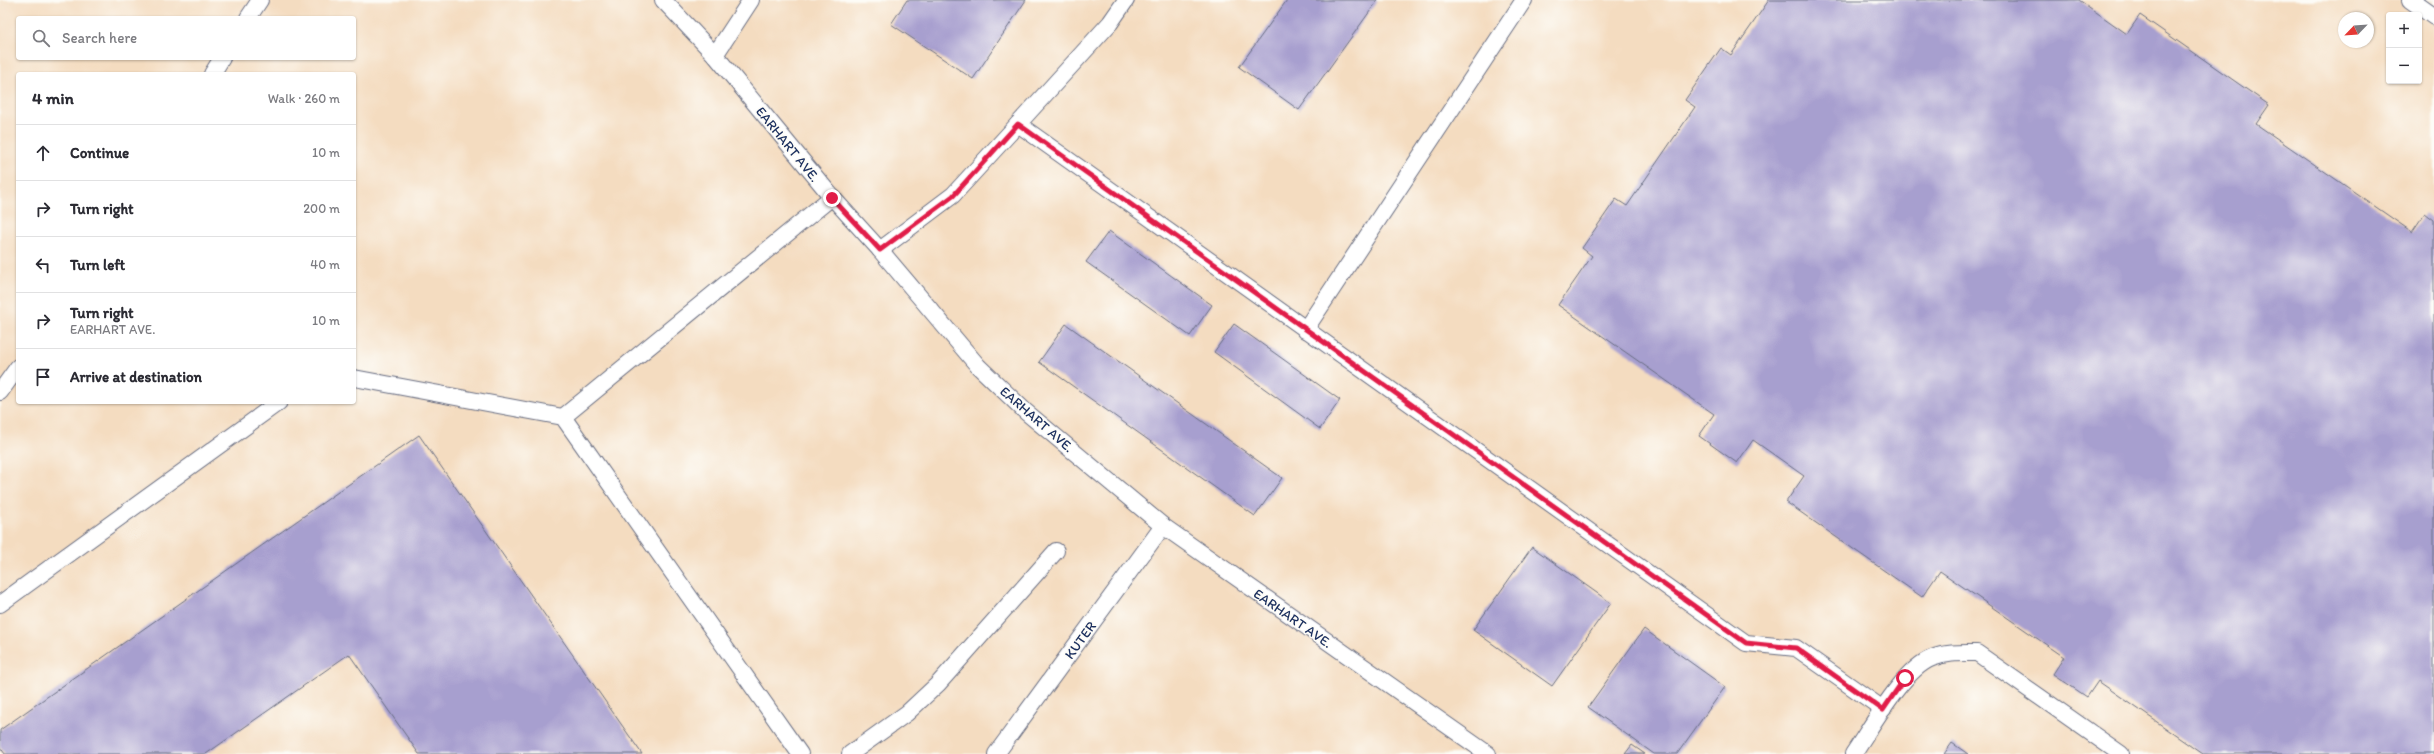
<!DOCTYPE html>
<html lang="en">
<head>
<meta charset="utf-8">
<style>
	:root { --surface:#fff; --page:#f2f2f3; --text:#2b2b33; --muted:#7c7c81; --line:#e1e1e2 }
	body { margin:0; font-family:Itim,sans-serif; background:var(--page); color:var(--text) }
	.controls { position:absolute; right:12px; top:12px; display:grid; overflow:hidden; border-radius:4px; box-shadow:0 1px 3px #0004 }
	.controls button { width:36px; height:36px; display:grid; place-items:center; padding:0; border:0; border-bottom:1px solid var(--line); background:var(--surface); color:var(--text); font:20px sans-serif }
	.compass { position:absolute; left:2338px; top:12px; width:36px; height:36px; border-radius:50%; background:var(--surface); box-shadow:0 1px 3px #0004; rotate:245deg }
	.stop { position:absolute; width:12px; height:12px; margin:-9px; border:3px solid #e11d48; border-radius:50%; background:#fff }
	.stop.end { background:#e11d48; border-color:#fff; box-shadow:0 1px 4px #0008 }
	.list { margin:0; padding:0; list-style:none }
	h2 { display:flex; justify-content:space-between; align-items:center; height:52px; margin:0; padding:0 16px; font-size:17px }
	h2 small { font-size:13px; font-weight:400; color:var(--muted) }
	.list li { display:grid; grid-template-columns:26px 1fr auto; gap:12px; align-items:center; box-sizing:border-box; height:56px; padding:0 16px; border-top:1px solid var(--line) }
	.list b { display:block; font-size:15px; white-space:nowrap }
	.list p { margin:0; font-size:13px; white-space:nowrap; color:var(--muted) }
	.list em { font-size:13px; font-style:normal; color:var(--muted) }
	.icon { flex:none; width:22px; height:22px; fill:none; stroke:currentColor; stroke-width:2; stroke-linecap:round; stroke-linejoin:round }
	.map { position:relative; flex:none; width:2434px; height:754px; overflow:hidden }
	.search { position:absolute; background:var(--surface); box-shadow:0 1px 3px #0004; left:16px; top:16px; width:340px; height:44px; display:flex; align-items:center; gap:10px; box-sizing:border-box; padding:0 14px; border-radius:4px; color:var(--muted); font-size:15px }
	.panel { position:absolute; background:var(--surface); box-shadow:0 1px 3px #0004; left:16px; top:72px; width:340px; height:332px; border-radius:4px }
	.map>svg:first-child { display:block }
	.building { fill:#a79fcf }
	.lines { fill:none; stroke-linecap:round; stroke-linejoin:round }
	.service-casing { stroke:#676c80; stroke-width:18 }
	.service { stroke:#fff; stroke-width:16 }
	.route { stroke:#e11d48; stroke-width:5 }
	.labels { text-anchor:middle; stroke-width:3; stroke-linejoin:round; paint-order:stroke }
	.street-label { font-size:14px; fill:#1b2f5e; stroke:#fdfcf7 }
</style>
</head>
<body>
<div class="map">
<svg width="2434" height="754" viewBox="0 0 2434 754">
	<rect width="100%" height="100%" fill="#fdfcf7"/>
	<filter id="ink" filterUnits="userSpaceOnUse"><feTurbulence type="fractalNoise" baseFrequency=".025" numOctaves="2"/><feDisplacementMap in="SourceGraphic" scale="8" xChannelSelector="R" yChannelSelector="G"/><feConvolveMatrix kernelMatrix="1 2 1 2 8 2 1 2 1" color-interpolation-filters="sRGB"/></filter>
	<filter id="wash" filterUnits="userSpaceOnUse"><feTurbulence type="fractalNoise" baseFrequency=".012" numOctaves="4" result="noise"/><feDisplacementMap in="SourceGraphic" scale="16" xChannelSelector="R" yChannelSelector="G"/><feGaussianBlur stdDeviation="0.9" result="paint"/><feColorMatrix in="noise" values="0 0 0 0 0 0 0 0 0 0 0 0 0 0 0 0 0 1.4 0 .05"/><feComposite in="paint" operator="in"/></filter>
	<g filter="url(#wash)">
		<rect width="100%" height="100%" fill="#f4dcc0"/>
		<g id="blocks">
			<!-- building -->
			<g class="building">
				<path d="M907 0H1026L973 79 891 24Z"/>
				<path d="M1287 0H1378L1299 110 1239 67Z"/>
				<path d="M1769 0H2079L2127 34 2140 15 2269 105 2256 124 2412 232 2425 213 2434 220V754H2203L2098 681 2087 697 2053 674 2064 657 1940 571 1922 597 1786 502 1804 476 1753 440 1737 463 1699 436 1714 414 1558 305 1592 256 1582 248 1616 199 1627 206 1695 107 1685 100 1721 48 1731 55Z"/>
				<path d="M1109 231 1212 305 1190 336 1086 262Z"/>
				<path d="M1066 324 1282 478 1255 516 1039 362Z"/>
				<path d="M1234 324 1340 400 1320 429 1214 352Z"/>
				<path d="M419 435 642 754H419L349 654 206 754H5L0 747V730Z"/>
				<path d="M1532 547 1611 603 1552 686 1473 630Z"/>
				<path d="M1644 629 1725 687 1677 754H1654L1588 707Z"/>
				<path d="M1952 743 1968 754H1944Z"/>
				<path d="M1632 745 1645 754H1625Z"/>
			</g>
		</g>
	</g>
	<g filter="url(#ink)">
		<use href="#blocks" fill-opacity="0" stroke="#676c80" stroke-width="1"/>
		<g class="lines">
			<!-- service casing -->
			<g class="service-casing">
				<g id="service">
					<path d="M663 0 715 55 832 197 880 250 978 366 1026 412 1163 526 1488 754"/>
					<path d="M2410 0 2434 17"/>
					<path d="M248 18 260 0"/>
					<path d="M715 55 751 0"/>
					<path d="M212 74 222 58"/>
					<path d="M1018 124 1110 23 1126 0"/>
					<path d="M880 250 953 195 1018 124 1746 643 1796 648 1883 709"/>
					<path d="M1305 330 1524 0"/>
					<path d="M354 378 563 417 800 754"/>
					<path d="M0 392 18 367"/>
					<path d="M563 417 832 197"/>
					<path d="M0 604 279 402"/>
					<path d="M850 754 907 713 938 684 1056 551"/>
					<path d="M996 754 1163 526"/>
					<path d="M1853 754C1871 728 1903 669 1932 658 1947 652 1962 653 1977 653L2121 754"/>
				</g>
			</g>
			<!-- service -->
			<use href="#service" class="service"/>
		</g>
	</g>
	<g class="lines" filter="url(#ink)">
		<!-- route -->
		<path class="route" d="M832 198 880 250 953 196 1018 124 1746 643 1796 648 1883 710 1905 678"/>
	</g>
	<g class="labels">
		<!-- street labels -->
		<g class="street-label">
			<text transform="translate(788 144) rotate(51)" y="5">EARHART AVE.</text>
			<text transform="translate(1037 419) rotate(41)" y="5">EARHART AVE.</text>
			<text transform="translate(1293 618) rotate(35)" y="5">EARHART AVE.</text>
			<text transform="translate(1080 640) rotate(-54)" y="5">KUTER</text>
		</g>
	</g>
</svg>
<div class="controls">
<button>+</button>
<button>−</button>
</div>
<svg class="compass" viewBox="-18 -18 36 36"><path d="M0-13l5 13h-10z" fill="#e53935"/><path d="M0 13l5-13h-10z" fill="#7c7c81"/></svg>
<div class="stop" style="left:1905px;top:678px"></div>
<div class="stop end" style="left:832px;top:198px"></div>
<div class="search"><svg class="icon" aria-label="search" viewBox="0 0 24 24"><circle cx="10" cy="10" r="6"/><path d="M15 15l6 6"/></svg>Search here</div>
<section class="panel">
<h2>4 min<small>Walk · 260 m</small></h2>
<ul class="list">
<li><svg class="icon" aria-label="ahead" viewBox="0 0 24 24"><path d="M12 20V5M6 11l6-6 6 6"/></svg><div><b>Continue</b></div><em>10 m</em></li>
<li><svg class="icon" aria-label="right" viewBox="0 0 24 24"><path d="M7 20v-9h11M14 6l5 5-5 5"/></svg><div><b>Turn right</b></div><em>200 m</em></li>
<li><svg class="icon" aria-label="left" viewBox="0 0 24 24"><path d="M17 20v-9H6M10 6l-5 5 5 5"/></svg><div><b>Turn left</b></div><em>40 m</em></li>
<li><svg class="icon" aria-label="right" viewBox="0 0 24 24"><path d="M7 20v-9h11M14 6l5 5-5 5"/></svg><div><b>Turn right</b><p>EARHART AVE.</p></div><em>10 m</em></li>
<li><svg class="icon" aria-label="arrive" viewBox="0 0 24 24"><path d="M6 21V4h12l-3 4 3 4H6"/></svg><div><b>Arrive at destination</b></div></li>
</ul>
</section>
</div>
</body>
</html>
